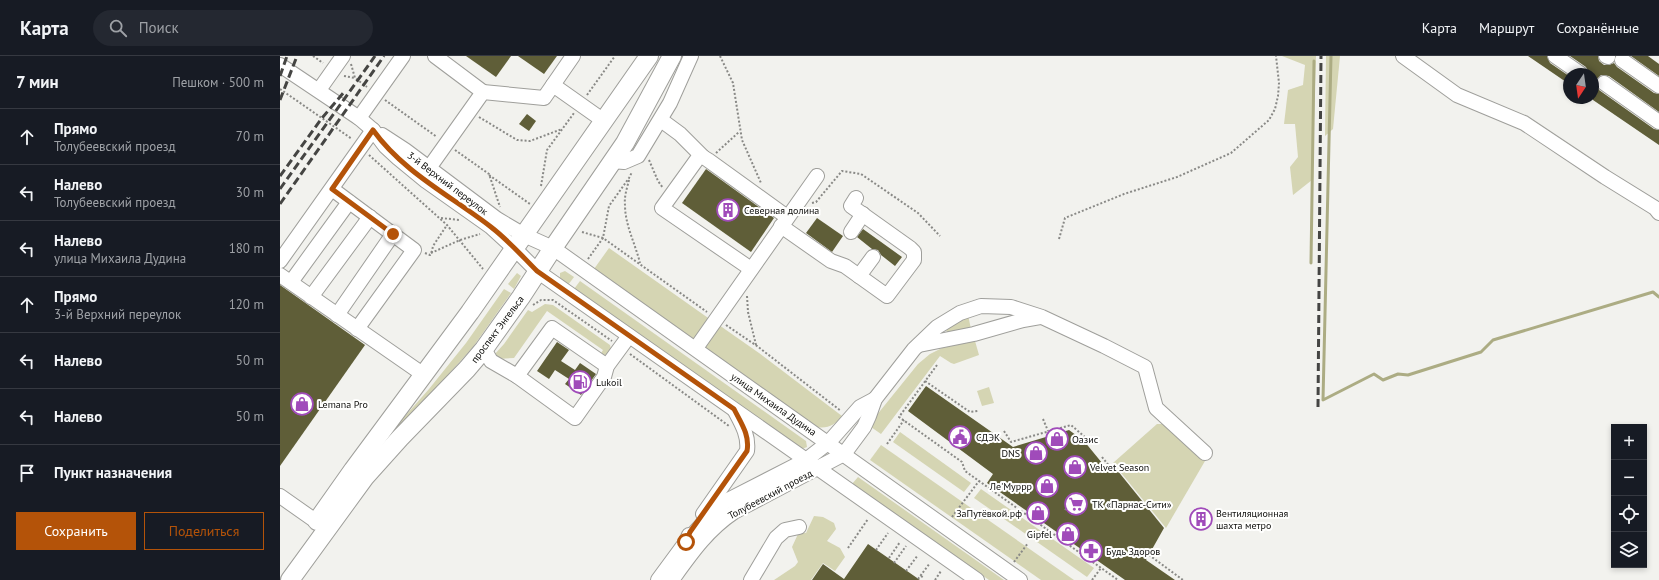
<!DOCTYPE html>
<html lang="ru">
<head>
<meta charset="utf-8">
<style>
	:root { --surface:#171b24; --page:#242831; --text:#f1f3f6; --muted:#9ea1a6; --line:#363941; --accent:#b45309 }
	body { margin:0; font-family:"PT Sans",sans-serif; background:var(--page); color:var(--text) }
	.controls { position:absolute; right:12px; bottom:12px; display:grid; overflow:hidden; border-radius:0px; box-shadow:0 2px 6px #0003 }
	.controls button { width:36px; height:36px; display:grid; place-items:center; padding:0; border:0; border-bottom:1px solid var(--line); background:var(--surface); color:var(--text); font:20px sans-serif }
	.compass { position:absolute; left:1283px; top:12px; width:36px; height:36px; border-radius:50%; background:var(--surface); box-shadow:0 2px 6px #0003; rotate:193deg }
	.stop { position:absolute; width:12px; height:12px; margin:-9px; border:3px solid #b45309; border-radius:50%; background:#fff }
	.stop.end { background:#b45309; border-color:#fff; box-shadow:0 1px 4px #0008 }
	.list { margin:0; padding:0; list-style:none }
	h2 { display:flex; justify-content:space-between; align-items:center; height:52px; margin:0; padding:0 16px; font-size:17px }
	h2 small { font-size:13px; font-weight:400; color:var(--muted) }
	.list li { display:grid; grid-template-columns:26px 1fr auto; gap:12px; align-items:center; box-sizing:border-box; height:56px; padding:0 16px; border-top:1px solid var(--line) }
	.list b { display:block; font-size:15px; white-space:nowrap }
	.list p { margin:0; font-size:13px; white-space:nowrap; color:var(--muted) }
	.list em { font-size:13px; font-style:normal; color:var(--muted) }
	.actions { display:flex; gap:8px; padding:12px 16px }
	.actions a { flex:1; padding:9px 0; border:1px solid var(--accent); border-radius:0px; text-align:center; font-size:14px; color:var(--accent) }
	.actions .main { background:var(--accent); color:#fff }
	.icon { flex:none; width:22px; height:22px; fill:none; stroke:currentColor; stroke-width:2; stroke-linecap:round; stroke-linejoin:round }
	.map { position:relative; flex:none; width:1379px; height:524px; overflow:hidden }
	header { display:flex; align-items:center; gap:24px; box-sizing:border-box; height:56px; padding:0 20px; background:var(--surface); border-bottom:1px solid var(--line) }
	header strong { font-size:19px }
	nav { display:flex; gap:22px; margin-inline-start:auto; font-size:14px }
	.search { width:280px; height:36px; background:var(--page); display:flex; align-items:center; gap:10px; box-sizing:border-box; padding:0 14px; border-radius:22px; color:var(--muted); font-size:15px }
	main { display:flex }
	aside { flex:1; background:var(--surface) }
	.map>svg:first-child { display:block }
	.green { fill:#d5d5b3 }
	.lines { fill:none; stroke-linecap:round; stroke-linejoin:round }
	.stream { stroke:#acac83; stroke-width:3 }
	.building { fill:#5f5e38 }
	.minor-casing { stroke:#9f9f9b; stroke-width:16 }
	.major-casing { stroke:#9f9f9b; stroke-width:20 }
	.path { stroke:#898986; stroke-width:2; stroke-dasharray:2 2; stroke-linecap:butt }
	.minor { stroke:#fff; stroke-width:14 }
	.major { stroke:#fff; stroke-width:18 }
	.rail { stroke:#454543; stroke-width:3; stroke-dasharray:8 4; stroke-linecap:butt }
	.route { stroke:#b45309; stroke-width:5 }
	.labels { text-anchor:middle; stroke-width:4; stroke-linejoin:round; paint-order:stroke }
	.street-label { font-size:10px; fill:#0e0e0c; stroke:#fffffe }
	.poi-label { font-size:10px; fill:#0e0e0c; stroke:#fffffe; text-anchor:start }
</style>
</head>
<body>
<header>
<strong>Карта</strong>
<div class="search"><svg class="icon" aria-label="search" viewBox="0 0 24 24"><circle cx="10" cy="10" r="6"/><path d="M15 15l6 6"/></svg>Поиск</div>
<nav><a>Карта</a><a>Маршрут</a><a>Сохранённые</a></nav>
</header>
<main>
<aside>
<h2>7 мин<small>Пешком · 500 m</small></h2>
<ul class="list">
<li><svg class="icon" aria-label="ahead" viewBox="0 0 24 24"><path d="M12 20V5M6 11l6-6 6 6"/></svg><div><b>Прямо</b><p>Толубеевский проезд</p></div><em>70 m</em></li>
<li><svg class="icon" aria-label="left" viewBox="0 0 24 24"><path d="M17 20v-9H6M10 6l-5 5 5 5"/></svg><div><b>Налево</b><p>Толубеевский проезд</p></div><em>30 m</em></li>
<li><svg class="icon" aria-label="left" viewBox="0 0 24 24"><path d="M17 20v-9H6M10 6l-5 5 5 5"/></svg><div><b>Налево</b><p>улица Михаила Дудина</p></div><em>180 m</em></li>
<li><svg class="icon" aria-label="ahead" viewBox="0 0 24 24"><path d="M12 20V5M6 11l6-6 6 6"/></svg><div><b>Прямо</b><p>3-й Верхний переулок</p></div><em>120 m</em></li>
<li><svg class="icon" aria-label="left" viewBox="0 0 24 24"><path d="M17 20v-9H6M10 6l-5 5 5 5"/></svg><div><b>Налево</b></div><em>50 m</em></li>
<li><svg class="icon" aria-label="left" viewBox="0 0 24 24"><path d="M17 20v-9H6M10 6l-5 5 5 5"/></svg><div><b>Налево</b></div><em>50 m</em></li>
<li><svg class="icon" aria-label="arrive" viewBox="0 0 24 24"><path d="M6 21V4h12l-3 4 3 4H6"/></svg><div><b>Пункт назначения</b></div></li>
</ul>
<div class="actions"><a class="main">Сохранить</a><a>Поделиться</a></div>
</aside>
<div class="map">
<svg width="1379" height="524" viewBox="0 0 1379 524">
	<rect width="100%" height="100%" fill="#f2f2ee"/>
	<!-- green -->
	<g class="green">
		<path d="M1002 0H1036L1032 124 1013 139 1010 111 1018 101 1015 68H1004L1008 34 1023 29 1025 9Z"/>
		<path d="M1046 0H1060L1053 73 1045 80Z"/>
		<path d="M329 192 431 264 414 284 314 213Z"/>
		<path d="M285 215 294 221 288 229 280 222V217Z"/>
		<path d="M237 217 241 220 234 233 228 228Z"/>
		<path d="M300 225 526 385 527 391 522 393 294 233Z"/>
		<path d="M224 233 231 237 193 291 114 379 111 376 149 333 186 287Z"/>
		<path d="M265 248 273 249 330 289 331 293 325 302 320 299 323 294 267 255 234 302 217 303 214 299 224 288 248 254 252 256Z"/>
		<path d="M688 259 691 273 667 276 666 273Z"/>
		<path d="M439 269 479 297 562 360C555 369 548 373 536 371L426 292V288Z"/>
		<path d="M695 285 699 299 674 308 671 307 660 300 601 378 591 371 596 360 638 308 650 298 662 292Z"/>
		<path d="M709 331 714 347 702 350 697 335Z"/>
		<path d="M877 368H882L886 370 925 405 886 472 833 407Z"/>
		<path d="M620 376 691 427 684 436 613 386Z"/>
		<path d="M601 389 794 524H761L590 404Z"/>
		<path d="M578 421 724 524H709L572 428Z"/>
		<path d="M701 433 814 512 807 521 694 442Z"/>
		<path d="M534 460 543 461 554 467 556 473 547 485 560 492 565 501 555 515 543 507 531 524H494L515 510 518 506 512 491 518 478 522 476 526 477Z"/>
	</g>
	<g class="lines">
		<!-- stream -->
		<g class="stream">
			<path d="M1051 0 1043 344 1094 318 1103 324 1118 318 1128 319 1201 296 1213 284 1373 236 1379 241"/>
			<path d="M1031 207 1034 5"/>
		</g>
	</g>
	<!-- building -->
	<g class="building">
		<path d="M186 0H231L216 21Z"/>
		<path d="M238 0H277L264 18Z"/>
		<path d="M1248 0H1267L1270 7 1289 20V28Z"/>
		<path d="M1290 0H1318L1319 5 1324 9H1329L1334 7 1337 11 1374 37 1379 38V56L1329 20 1321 19 1317 23 1313 21V18H1309L1306 11Z"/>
		<path d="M1351 0H1368L1379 8V20Z"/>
		<path d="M1316 27 1319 34 1374 73 1379 74V89L1313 44V31Z"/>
		<path d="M247 58 256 65 249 75 239 68Z"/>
		<path d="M426 113 494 162 471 196 402 147Z"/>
		<path d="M537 162 563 180 552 196 526 177Z"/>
		<path d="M583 173 622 201 615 210 601 199 598 194 592 193 577 181Z"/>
		<path d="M0 229 85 289 0 410Z"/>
		<path d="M277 286 289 294 281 305 295 314 300 307 316 318 301 339 285 328 289 323 275 314 269 323 257 315Z"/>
		<path d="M646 330 733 391 789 374 804 385 827 413 833 409 884 472 866 504 895 524H845L707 427 713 418 628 355Z"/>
		<circle cx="921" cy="463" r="5"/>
		<path d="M588 488 640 524H532L543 508 564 523Z"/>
	</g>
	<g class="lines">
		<!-- minor casing -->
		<g class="minor-casing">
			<g id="minor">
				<path d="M155 0 203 36"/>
				<path d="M1123 0 1177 39 1244 67 1325 121 1375 152 1379 157"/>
				<path d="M1275 0 1301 18"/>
				<path d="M1326 0 1328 1"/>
				<path d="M1342 4 1379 30"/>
				<path d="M0 9 79 62 93 74 105 90 118 102 146 125 211 171 234 192 257 215 697 524"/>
				<path d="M1324 27 1379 66"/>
				<path d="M273 29 293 0"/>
				<path d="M39 34 63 0"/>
				<path d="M79 62 123 0"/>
				<path d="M381 64 400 78 423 101"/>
				<path d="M102 79 125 94 217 163 244 179 273 192 740 524"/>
				<path d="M332 105 344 106 358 100 390 47 411 0"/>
				<path d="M149 112 203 36 264 42 273 29 324 65"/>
				<path d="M52 133 134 194 77 273"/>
				<path d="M501 170 551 205 565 210 607 240 634 204V196L630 192 571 150 576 142"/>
				<path d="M571 176 583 158"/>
				<path d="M0 205 93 74"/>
				<path d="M471 213 382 152 418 102 423 101 428 104 507 161"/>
				<path d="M0 219 144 319"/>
				<path d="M579 220 593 201"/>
				<path d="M11 226 69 146"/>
				<path d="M31 241 90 161"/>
				<path d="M57 259 113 178"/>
				<path d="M639 289 694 278 743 264 760 261"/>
				<path d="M416 292 537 120"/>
				<path d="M204 293 211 305 237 320 295 362 324 321 327 310 349 280"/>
				<path d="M237 320 272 272 327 310"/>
				<path d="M0 440 37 466"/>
				<path d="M423 458 467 395C469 380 462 368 455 355"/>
				<path d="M406 486 436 453 446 445 526 404 549 386 580 351 595 343"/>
				<path d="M378 524 406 486 409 479"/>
				<path d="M392 524C410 499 427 474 454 456L564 398 584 371 589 360 595 343 634 293 657 271 680 257 701 250 731 251 762 261 824 290 865 311 876 352 925 397"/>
				<path d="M471 524 496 482 505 474 519 471"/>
			</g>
		</g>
		<!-- major casing -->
		<g class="major-casing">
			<g id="major">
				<path d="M37 465 73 414 190 256 369 0"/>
				<path d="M10 524 85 421 120 382 187 313 204 293 241 241 273 192 345 87 392 0"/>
			</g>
		</g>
		<!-- path -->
		<g class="path">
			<path d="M33 0 43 7"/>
			<path d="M440 0 453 27 462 84 481 127"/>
			<path d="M71 8 75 22 87 31"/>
			<path d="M64 20 75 22"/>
			<path d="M0 33 72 83"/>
			<path d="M307 39 335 0"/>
			<path d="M105 44 157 81"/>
			<path d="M199 61 237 84 250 85 282 73"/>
			<path d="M175 94 209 118 220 151"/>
			<path d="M436 97 459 76"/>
			<path d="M89 99 167 169 203 213"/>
			<path d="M369 104 378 125 383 132"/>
			<path d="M209 119 250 148"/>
			<path d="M349 124C347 132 344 141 345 149 345 169 355 187 360 207"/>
			<path d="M261 130 267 94 294 57"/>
			<path d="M532 147 536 146 562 115 581 118 638 157 660 180"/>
			<path d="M161 162 180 164"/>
			<path d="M302 176 323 182 427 256"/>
			<path d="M779 183 785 162 844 138 897 121 951 97 989 64 995 53 998 40 999 27 996 0"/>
			<path d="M145 197 150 199 152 195 153 190 167 169"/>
			<path d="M151 197 180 184 200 178"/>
			<path d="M308 203 323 182 329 150 349 122 352 116"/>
			<path d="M467 240 468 256 476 289"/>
			<path d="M253 249 261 244H273L332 285"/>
			<path d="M446 269 477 290 561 355"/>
			<path d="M350 298 449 370"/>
			<path d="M657 309 619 361 682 406 685 415 838 524"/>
			<path d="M645 325 690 356 698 355"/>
			<path d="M763 363 768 375"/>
			<path d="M724 375 731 386 791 369 806 382"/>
			<path d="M607 388 624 364"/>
			<path d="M822 401 830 411"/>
			<path d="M785 454 798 437"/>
			<path d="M791 458 803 441"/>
			<path d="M672 461 699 425"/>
			<path d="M568 492 588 463"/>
			<path d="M596 494 608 477"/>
			<path d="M869 499 903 524"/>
			<path d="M609 502 620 486"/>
			<path d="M734 506 748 487"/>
			<path d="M614 507 626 490"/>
			<path d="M626 515 638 499"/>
			<path d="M641 520 644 522"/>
			<path d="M638 523 650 507"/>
			<path d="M655 524 661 515"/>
			<path d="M812 524 821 512"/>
		</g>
		<!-- minor -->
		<use href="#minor" class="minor"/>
		<!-- major -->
		<use href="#major" class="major"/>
		<!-- rail -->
		<g class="rail">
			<path d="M0 20 7 0"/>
			<path d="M0 44 17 0"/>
			<path d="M0 120 42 62 65 35"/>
			<path d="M0 133 95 0"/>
			<path d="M0 148 104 0"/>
			<path d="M1038 351 1041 0"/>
		</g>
	</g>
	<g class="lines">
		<!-- route -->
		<path class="route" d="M113 178 52 133 93 74C123 116 171 140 211 171 228 184 242 200 257 215L454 353C461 367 470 379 467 395L410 476 406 486"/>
	</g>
	<!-- icons -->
	<defs>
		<g id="building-ring" transform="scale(1.15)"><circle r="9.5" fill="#fffffe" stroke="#a04bba" stroke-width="1.5"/><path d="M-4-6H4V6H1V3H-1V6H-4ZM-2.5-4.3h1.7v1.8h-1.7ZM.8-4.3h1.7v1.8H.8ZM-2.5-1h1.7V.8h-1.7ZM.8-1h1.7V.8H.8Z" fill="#a04bba"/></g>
		<g id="fuel-ring" transform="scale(1.15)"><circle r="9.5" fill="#fffffe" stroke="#a04bba" stroke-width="1.5"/><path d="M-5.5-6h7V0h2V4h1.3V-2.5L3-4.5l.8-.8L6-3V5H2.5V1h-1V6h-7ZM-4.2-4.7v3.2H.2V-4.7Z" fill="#a04bba"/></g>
		<g id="shop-ring" transform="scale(1.15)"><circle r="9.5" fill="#fffffe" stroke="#a04bba" stroke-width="1.5"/><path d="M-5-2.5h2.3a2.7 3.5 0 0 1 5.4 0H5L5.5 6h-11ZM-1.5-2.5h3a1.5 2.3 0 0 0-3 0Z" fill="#a04bba"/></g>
		<g id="civic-ring" transform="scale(1.15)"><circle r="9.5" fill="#fffffe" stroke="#a04bba" stroke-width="1.5"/><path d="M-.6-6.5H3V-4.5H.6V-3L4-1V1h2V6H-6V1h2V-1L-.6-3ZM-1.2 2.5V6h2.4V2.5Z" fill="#a04bba"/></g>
		<g id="supermarket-ring" transform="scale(1.15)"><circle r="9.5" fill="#fffffe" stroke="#a04bba" stroke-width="1.5"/><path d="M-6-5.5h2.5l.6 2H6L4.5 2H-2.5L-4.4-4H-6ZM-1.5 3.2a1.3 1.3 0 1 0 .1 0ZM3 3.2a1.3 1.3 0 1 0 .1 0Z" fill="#a04bba"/></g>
		<g id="pharmacy-ring" transform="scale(1.15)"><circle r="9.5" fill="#fffffe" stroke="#a04bba" stroke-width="1.5"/><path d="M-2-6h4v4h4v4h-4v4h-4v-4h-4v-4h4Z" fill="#a04bba"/></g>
	</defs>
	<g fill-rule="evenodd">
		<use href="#building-ring" x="448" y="154"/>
		<use href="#fuel-ring" x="300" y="326"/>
		<use href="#shop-ring" x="22" y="348"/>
		<use href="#civic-ring" x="680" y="381"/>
		<use href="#shop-ring" x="777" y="383"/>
		<use href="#shop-ring" x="756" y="397"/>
		<use href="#shop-ring" x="795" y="411"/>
		<use href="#shop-ring" x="767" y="430"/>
		<use href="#supermarket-ring" x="796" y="448"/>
		<use href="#shop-ring" x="758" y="457"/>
		<use href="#building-ring" x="921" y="463"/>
		<use href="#shop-ring" x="788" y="478"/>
		<use href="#pharmacy-ring" x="811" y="495"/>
	</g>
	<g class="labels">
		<!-- street labels -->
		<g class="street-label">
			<text transform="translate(168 127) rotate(37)" y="4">3-й Верхний переулок</text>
			<text transform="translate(217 273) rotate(-53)" y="4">проспект Энгельса</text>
			<text transform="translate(494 348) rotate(35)" y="4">улица Михаила Дудина</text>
			<text transform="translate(490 438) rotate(-28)" y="4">Толубеевский проезд</text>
		</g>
		<!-- poi labels -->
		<g class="poi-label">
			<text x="464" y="158">Северная долина</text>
			<text x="316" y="330">Lukoil</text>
			<text x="38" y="352">Lemana Pro</text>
			<text x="696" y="385">СДЭК</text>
			<text x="792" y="387">Оазис</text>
			<text x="740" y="401" text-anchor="end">DNS</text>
			<text x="810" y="415">Velvet Season</text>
			<text x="752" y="434" text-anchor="end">Ле'Муррр</text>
			<text x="812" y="452">ТК «Парнас-Сити»</text>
			<text x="742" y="461" text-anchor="end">ЗаПутёвкой.рф</text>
			<text x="936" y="461">Вентиляционная<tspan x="936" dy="12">шахта метро</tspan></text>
			<text x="772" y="482" text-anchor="end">Gipfel</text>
			<text x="826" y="499">Будь Здоров</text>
		</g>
	</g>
</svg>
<div class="controls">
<button>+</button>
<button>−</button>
<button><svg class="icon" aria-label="locate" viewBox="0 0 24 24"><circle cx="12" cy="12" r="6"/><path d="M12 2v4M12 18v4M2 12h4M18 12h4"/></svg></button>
<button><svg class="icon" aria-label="layers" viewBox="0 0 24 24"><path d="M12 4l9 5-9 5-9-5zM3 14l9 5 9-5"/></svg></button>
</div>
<svg class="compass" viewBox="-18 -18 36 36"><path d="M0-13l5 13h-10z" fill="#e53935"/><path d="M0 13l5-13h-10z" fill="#9ea1a6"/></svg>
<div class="stop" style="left:406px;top:486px"></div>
<div class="stop end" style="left:113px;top:178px"></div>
</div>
</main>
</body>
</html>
